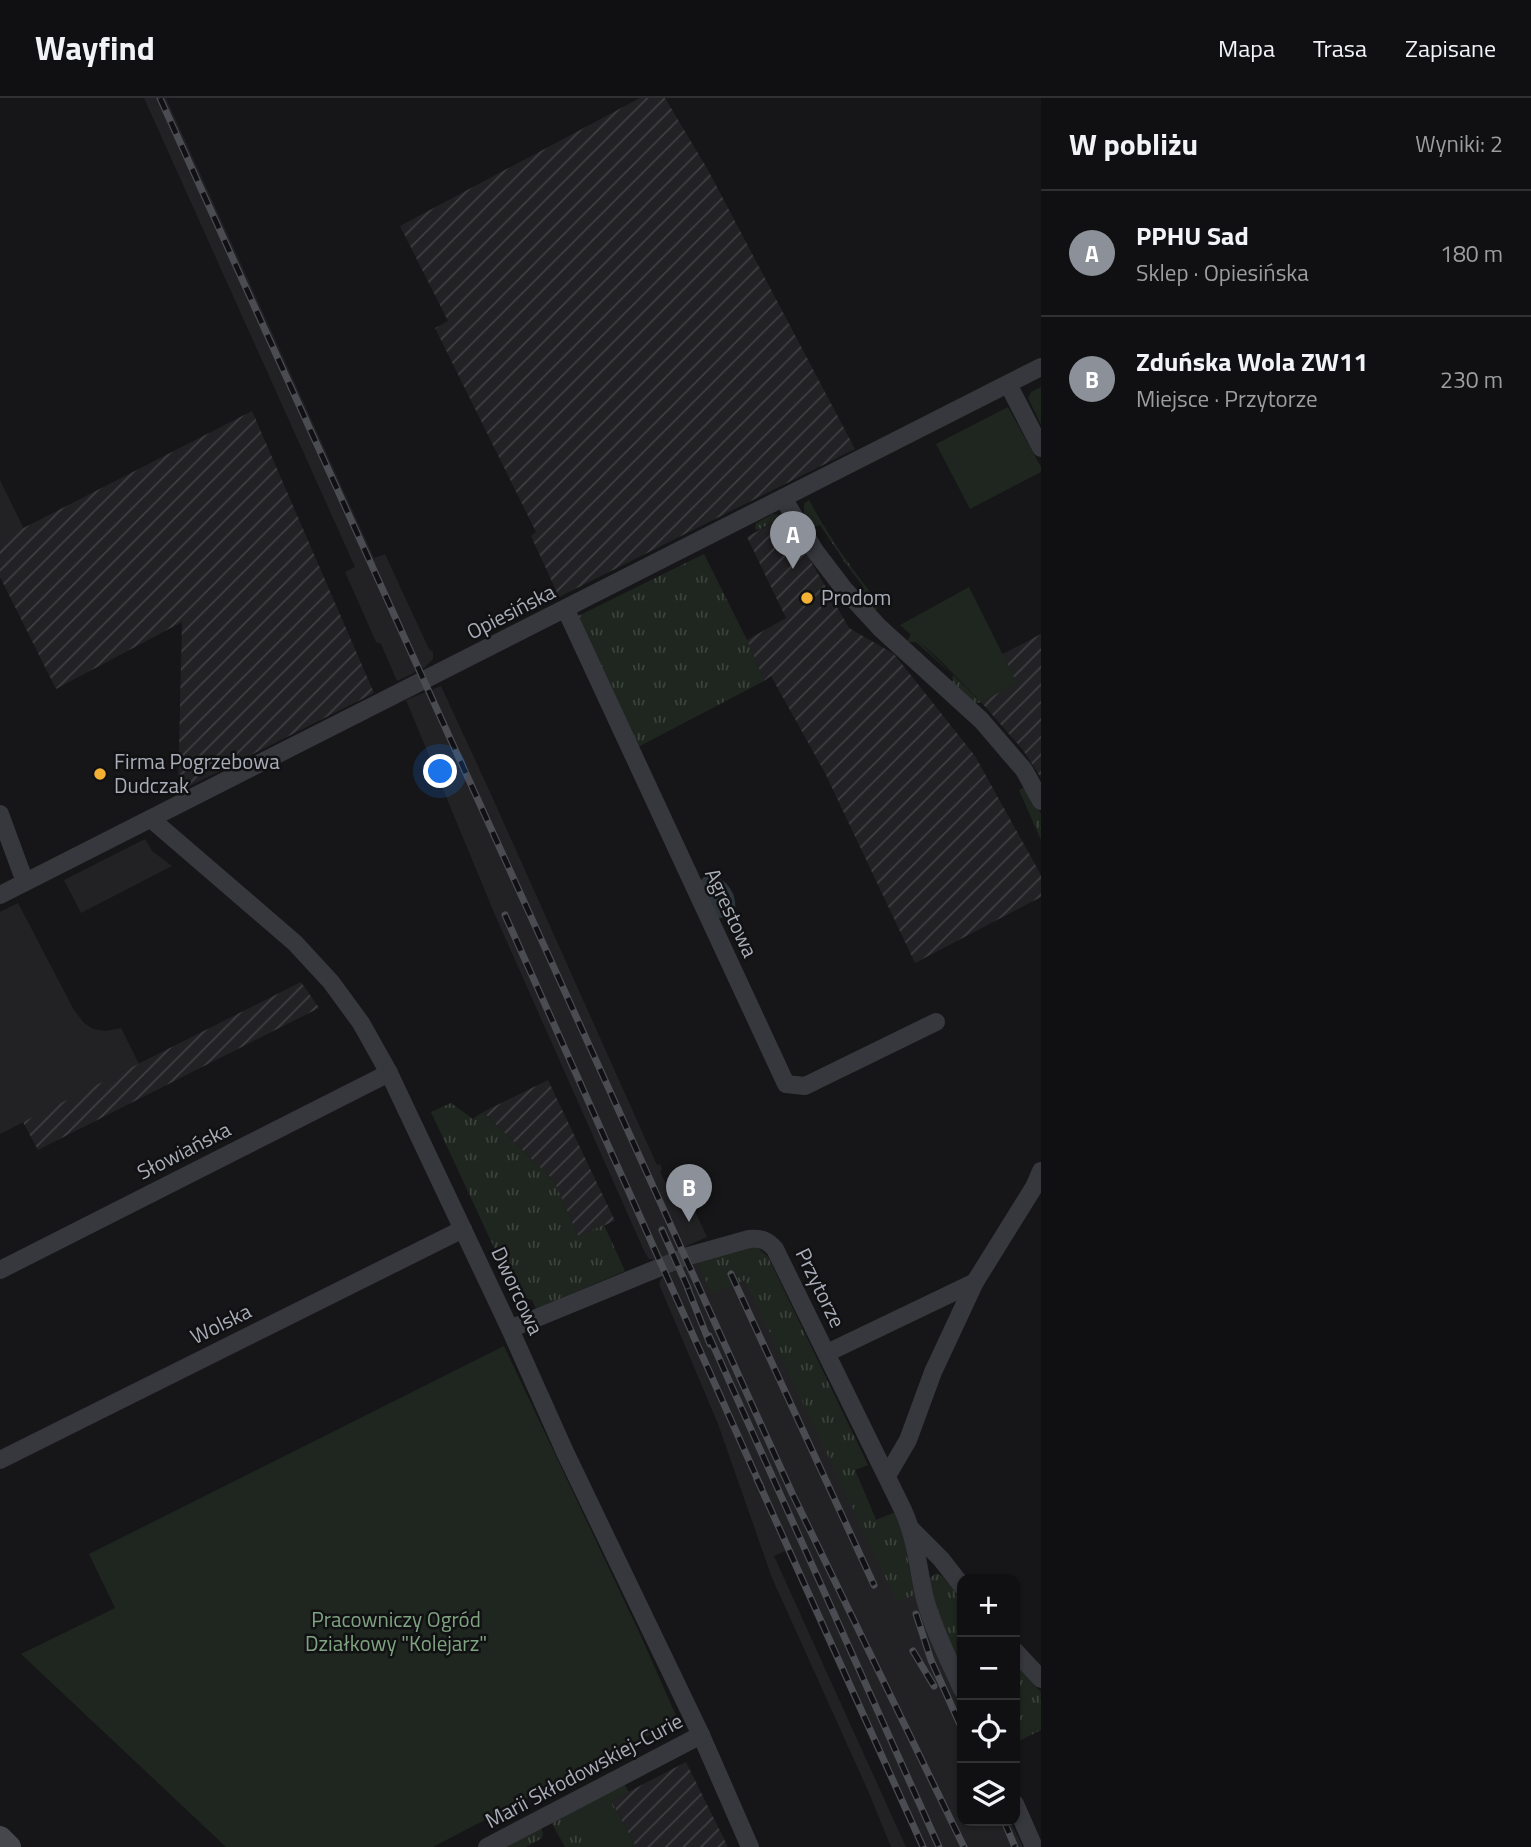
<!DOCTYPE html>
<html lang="pl">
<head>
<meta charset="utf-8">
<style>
	:root { --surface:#101012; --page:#1e1e20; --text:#f1f3f6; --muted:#9c9d9f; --line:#303032; --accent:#8c9099 }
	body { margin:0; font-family:"Titillium Web",sans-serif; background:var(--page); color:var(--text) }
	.controls { position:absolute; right:21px; bottom:21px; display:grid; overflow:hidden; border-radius:14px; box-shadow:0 2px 5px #0004 }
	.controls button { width:63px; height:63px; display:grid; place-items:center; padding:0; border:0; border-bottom:2px solid var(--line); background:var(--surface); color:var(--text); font:35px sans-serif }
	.you { position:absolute; left:441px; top:674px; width:24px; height:24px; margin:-18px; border:5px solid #fff; border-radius:50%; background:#1a73e8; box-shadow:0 0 0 10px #1a73e833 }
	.badge { display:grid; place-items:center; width:46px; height:46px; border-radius:50%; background:var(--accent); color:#fff; font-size:23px; font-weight:700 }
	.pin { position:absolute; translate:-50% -58px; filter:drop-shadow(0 2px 4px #0008) }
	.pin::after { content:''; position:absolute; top:37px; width:24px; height:21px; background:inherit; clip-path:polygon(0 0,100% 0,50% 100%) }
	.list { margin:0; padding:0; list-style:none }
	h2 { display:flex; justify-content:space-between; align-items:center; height:91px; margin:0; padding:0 28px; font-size:30px }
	h2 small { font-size:23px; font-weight:400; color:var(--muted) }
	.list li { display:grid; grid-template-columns:46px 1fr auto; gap:21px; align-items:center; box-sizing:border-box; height:126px; padding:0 28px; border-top:2px solid var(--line) }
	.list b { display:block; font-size:26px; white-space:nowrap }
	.list p { margin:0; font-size:23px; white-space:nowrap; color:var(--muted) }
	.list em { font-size:23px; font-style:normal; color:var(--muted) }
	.icon { flex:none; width:38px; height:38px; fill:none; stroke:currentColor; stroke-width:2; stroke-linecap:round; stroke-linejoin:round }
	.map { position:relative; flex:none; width:1041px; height:1749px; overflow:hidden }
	header { display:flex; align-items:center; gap:42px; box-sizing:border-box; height:98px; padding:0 35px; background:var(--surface); border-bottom:2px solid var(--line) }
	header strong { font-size:33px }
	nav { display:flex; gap:38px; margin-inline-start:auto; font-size:24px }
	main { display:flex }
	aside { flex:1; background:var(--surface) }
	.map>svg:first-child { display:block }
	.built { fill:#222225 }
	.industrial { fill:url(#industrial-furrows) }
	.grass { fill:url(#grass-tufts) }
	.green { fill:#1e261f }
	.water { fill:#2c353c }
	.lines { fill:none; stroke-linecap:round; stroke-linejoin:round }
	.street { stroke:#37383d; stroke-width:18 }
	.secondary { stroke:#45474d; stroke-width:24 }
	.rail-casing { stroke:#4a4c52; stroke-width:7 }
	.rail { stroke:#111113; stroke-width:4.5; stroke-dasharray:13; stroke-linecap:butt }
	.poi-dot { fill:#f2b134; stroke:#111113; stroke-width:2.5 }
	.labels { text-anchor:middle; stroke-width:5; stroke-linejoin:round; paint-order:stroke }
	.poi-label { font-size:21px; fill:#a8adb8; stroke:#111113; text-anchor:start }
	.street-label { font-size:21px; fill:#a8adb8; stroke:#111113 }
	.park-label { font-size:21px; fill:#7fa381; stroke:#111113 }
</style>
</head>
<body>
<header>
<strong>Wayfind</strong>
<nav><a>Mapa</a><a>Trasa</a><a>Zapisane</a></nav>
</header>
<main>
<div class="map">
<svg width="1041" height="1749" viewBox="0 0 1041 1749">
	<defs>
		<pattern id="industrial-furrows" width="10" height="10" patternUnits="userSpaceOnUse" patternTransform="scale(1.75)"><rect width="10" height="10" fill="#222225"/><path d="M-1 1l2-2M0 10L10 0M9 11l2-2" fill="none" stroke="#3f3f43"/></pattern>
		<pattern id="grass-tufts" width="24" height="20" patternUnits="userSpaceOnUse" patternTransform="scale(1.75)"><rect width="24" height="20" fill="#1e261f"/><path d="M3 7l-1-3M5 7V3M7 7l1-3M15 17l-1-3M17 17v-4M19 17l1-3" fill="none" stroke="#3c433d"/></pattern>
	</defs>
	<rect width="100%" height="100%" fill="#161618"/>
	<!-- built -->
	<g class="built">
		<path d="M144 0H166L374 460 385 456 429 551 433 554V561L424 570 397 583 381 546 376 544 345 474 355 469Z"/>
		<path d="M0 382 24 431 0 442Z"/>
		<path d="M441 588 490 694 657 1067 660 1066 662 1071 660 1073 674 1103 688 1098 707 1139 656 1162 649 1161 645 1155 495 817 406 602Z"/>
		<path d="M145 741 152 753 172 768 81 815 64 782Z"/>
		<path d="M18 805 74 912 84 925 93 931 106 933 121 930 139 966 0 1036V814Z"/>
		<path d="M753 1149 759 1151 768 1159 868 1367 855 1372 876 1422 894 1415 925 1526 962 1610V1723H1010L1023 1749H919L785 1453 774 1458 906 1749H891L869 1695 772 1480 718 1326 659 1186 662 1179 693 1165H702Z"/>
	</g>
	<!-- industrial -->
	<g class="industrial">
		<path d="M640 0H665L708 72 855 351 559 499 531 438 536 434 435 230 448 223 400 128Z"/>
		<path d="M252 313 374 595 178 694 182 524 56 591 0 479V442Z"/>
		<path d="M785 418 849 530 894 556 975 658 1041 777V799L915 865 825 675 771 578 764 583 747 542 786 520 747 439Z"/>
		<path d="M1041 536V680L1023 652 981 604 1016 585 1001 557Z"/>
		<path d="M301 884 319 910 38 1052 23 1024Z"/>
		<path d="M548 982 615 1123 578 1138 554 1083 483 1014Z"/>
		<path d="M686 1664 728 1749H636L611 1703Z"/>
	</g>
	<!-- grass -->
	<g class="grass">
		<path d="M809 402C830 440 853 474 881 507L876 512 872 511 858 498V493L863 488 846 466 820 427 809 430 802 417 804 415V406Z"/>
		<path d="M773 416 785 418 758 432 755 431 756 425Z"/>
		<path d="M704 456 747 542 764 583 636 650 578 518Z"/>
		<path d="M911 536 981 604 973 606 952 586 953 577 916 544H907Z"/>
		<path d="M1025 689 1041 716V742L1019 692Z"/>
		<path d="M451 1005 473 1021 483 1014 554 1083 578 1138 604 1127 625 1173 536 1211 532 1202 516 1197 431 1014Z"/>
		<path d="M753 1149 759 1151 768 1159 868 1367 855 1372 876 1422 896 1414 903 1434 914 1497 897 1504 745 1182 712 1196 697 1163Z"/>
		<path d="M936 1475 942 1478 962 1502V1571L941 1525 929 1486 930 1480Z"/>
		<path d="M1015 1566 1041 1594V1632L1015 1645Z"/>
		<path d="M625 1687 629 1694 611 1703 636 1749H565L551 1724Z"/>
		<path d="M541 1730 543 1735 542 1740 526 1749H506Z"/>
	</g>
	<!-- green -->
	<g class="green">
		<path d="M1041 289V327L1028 300 1031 294Z"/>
		<path d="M1008 309 1041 369V374L970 411 936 346Z"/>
		<path d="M969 489 1017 585 981 604 941 563 900 527Z"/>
		<path d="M504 1248 640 1536 678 1622 433 1749H226L21 1556 115 1510 89 1456Z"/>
		<path d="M611 1711 632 1749H586L576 1731Z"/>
	</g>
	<!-- water -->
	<path class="water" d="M706 777C727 777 741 800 733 819L718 820 700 783Z"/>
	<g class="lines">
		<!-- street -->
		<g class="street">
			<path d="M1008 286 1041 350"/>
			<path d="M783 400 815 453 844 491 880 530 981 622 1024 672 1041 703"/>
			<path d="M566 512 786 986 805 988 936 924"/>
			<path d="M0 716 25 784"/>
			<path d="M151 721 295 845 331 884 361 925 389 975 510 1231 565 1354 701 1637 750 1749"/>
			<path d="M0 797 1041 269"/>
			<path d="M0 1172 389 975"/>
			<path d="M510 1231 685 1159 749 1141C761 1140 767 1142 775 1151L903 1412C916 1440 918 1471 925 1501 934 1533 949 1562 962 1591"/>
			<path d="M827 1255 975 1184"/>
			<path d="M0 1362 463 1131"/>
			<path d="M887 1378 908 1342 933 1274 975 1184 1034 1089 1041 1073"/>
			<path d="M912 1432 941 1461 962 1488"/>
			<path d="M1015 1553 1041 1581"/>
			<path d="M1015 1706 1034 1749"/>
			<path d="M487 1749 701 1637"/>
		</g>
		<!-- secondary -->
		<path class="secondary" d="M0 1740 9 1749"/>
		<!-- rail casing -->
		<g class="rail-casing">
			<g id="rail">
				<path d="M160 0 792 1395 964 1749"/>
				<path d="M505 817 761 1389"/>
				<path d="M662 1132 688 1190"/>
				<path d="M731 1176 874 1487"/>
				<path d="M688 1191 710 1246"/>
				<path d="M709 1238 939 1749"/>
				<path d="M757 1381 923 1749"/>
				<path d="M916 1516 931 1562 962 1631"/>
				<path d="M913 1553 934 1588"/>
				<path d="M1004 1723 1015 1749"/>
			</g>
		</g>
		<!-- rail -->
		<use href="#rail" class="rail"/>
	</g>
	<!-- markers -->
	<g class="poi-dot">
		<circle cx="807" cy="500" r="7"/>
		<circle cx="100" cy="676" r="7"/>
	</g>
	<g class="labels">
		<!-- poi labels -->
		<g class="poi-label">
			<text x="821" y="507">Prodom</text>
			<text x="114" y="671">Firma Pogrzebowa<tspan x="114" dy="24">Dudczak</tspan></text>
		</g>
		<!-- street labels -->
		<g class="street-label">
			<text transform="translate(511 514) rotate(-27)" y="7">Opiesińska</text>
			<text transform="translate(731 815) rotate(65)" y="7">Agrestowa</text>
			<text transform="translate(184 1053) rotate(-27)" y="7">Słowiańska</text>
			<text transform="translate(820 1190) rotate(64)" y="7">Przytorze</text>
			<text transform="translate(517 1193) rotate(65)" y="7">Dworcowa</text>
			<text transform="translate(221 1226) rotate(-26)" y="7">Wolska</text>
			<text transform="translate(584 1673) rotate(-28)" y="7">Marii Skłodowskiej-Curie</text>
		</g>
		<!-- park labels -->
		<g class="park-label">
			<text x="396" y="1529">Pracowniczy Ogród<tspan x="396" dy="24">Działkowy "Kolejarz"</tspan></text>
		</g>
	</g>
</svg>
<div class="controls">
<button>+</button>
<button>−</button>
<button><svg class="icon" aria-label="locate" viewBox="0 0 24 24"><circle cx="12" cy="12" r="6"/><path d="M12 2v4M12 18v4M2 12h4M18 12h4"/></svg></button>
<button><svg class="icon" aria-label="layers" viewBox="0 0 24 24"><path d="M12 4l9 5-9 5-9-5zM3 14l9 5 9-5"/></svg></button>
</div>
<div class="you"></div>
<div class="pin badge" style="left:793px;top:471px">A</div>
<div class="pin badge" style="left:689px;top:1124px">B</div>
</div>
<aside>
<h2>W pobliżu<small>Wyniki: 2</small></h2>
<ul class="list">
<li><span class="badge">A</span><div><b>PPHU Sad</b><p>Sklep · Opiesińska</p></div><em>180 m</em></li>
<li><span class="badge">B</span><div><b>Zduńska Wola ZW11</b><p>Miejsce · Przytorze</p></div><em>230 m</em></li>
</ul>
</aside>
</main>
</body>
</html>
